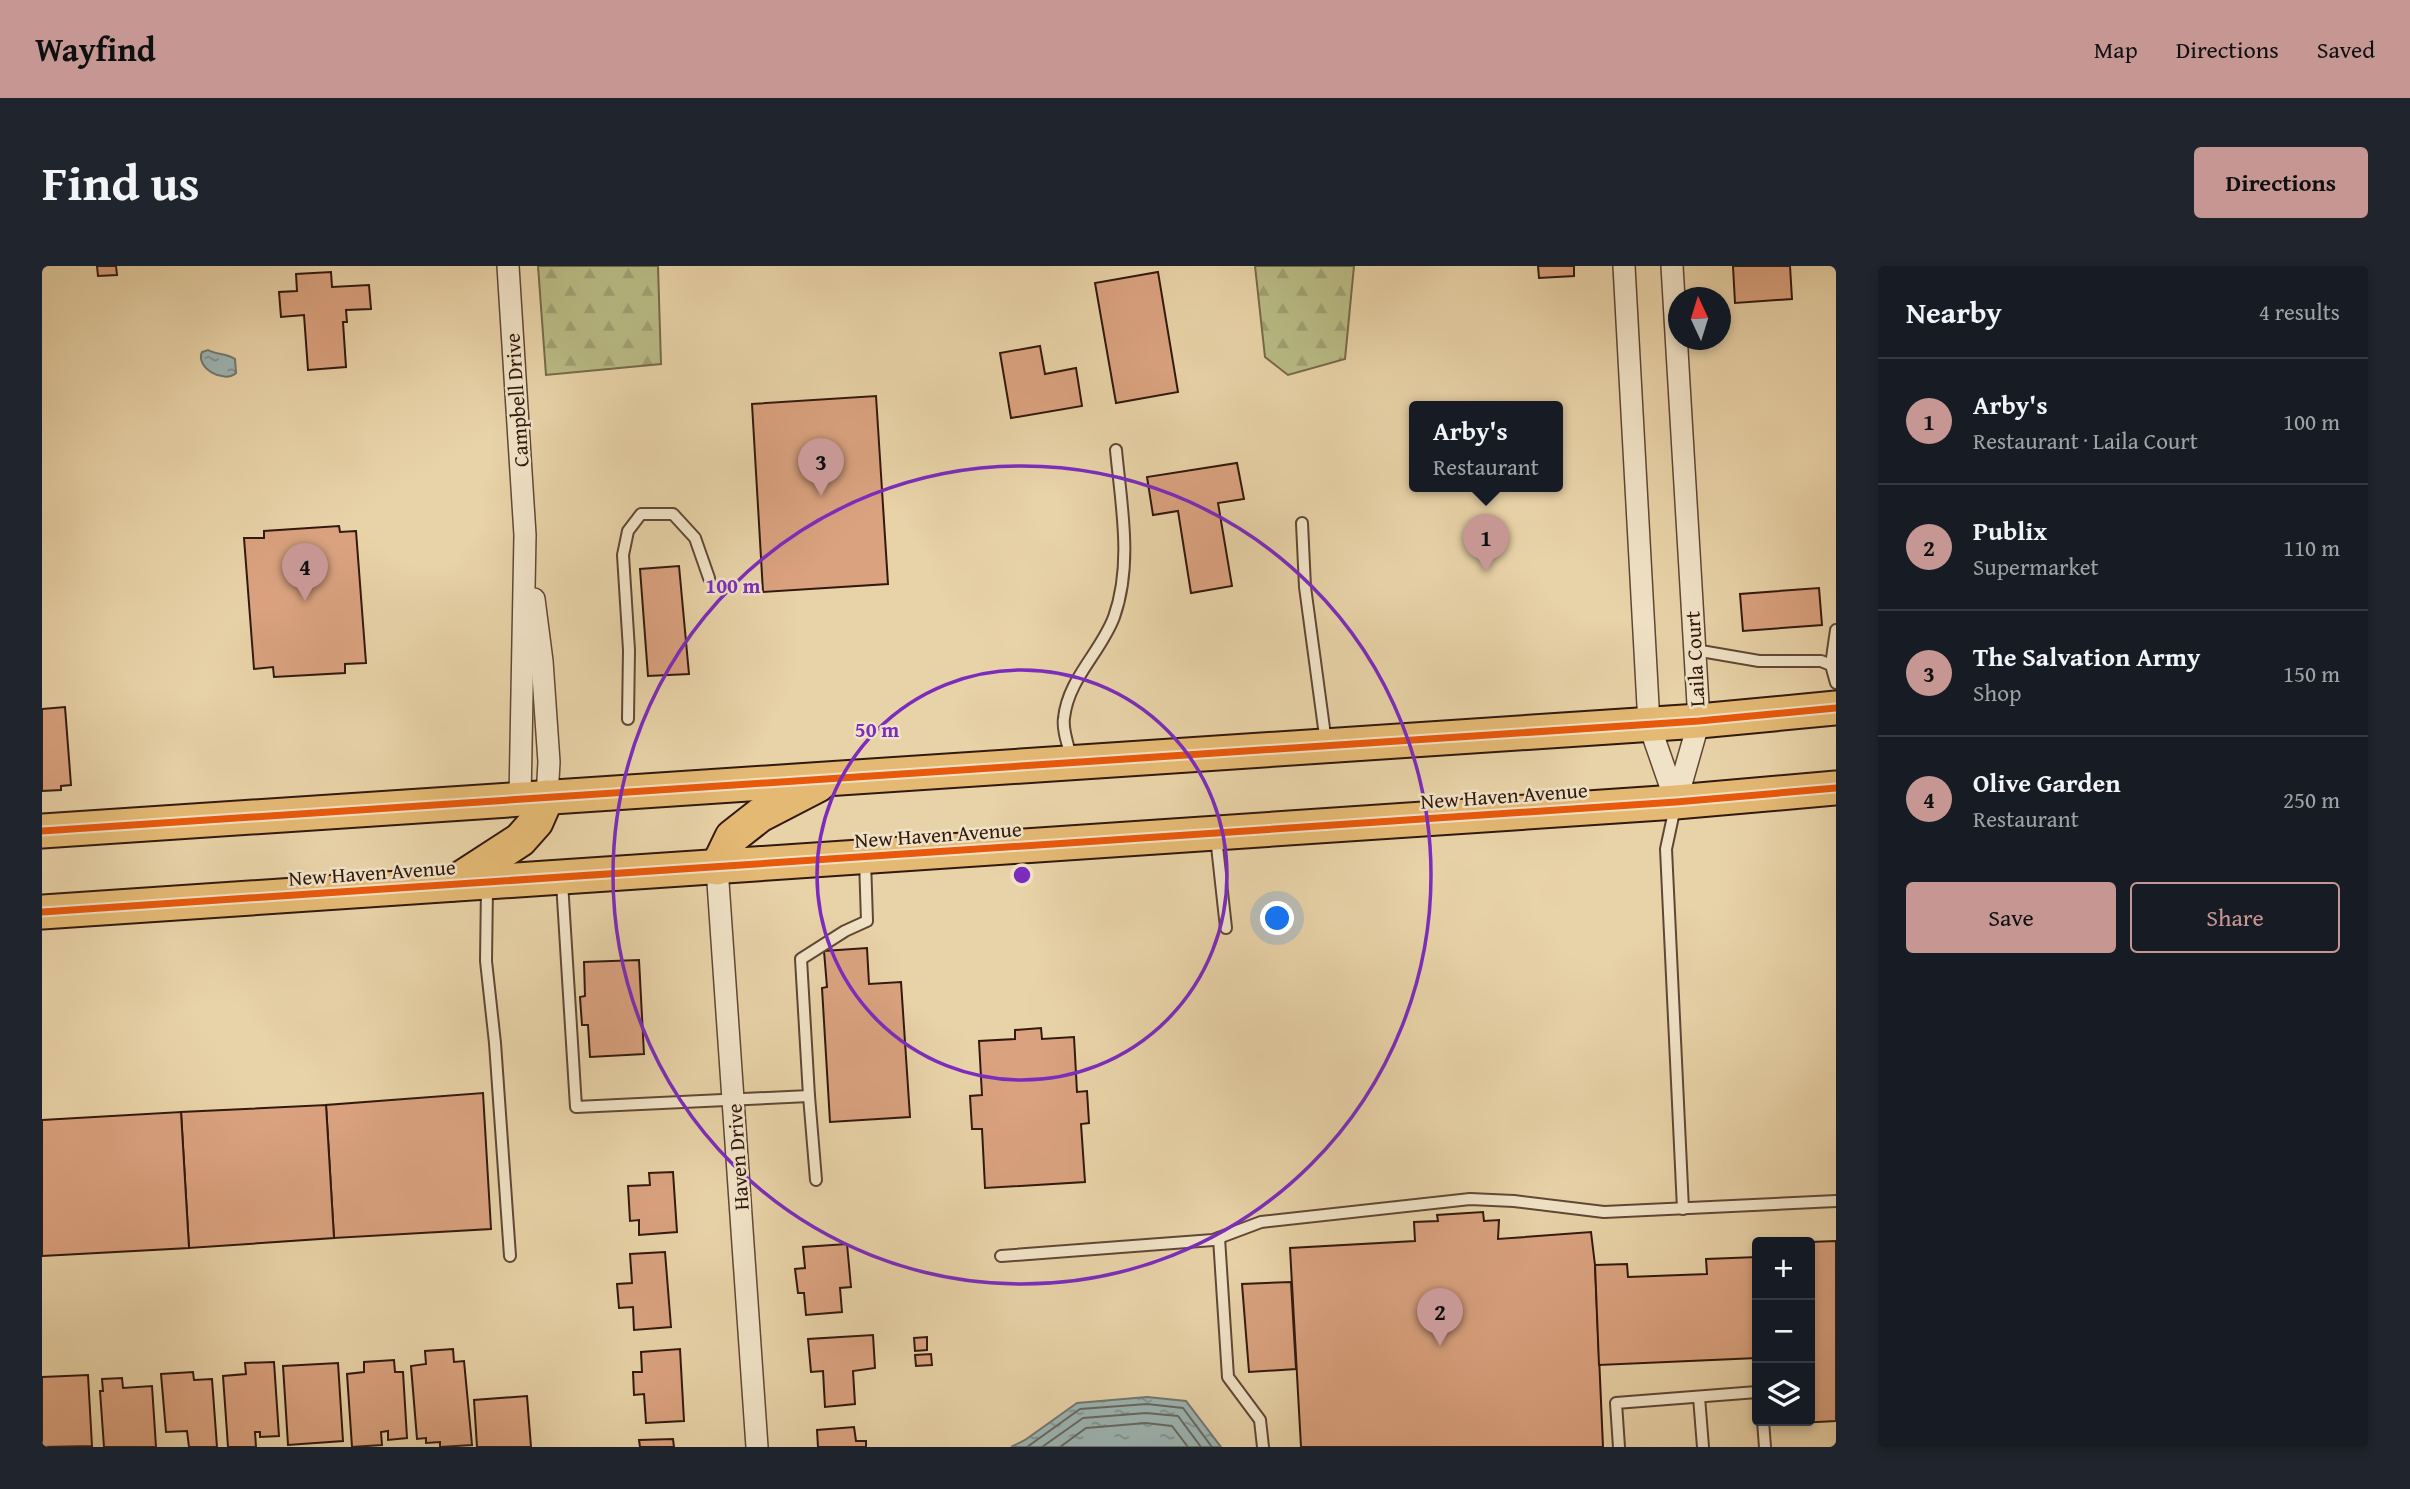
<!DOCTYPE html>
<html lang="en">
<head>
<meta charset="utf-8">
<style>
	:root { --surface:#171b24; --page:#20242c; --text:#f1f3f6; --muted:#9ea1a6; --line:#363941; --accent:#c59692 }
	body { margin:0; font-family:"Gentium Book Plus",serif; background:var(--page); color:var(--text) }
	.controls { position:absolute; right:21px; bottom:21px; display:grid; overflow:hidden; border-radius:7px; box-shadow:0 4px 10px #0003 }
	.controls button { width:63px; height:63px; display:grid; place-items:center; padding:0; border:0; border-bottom:2px solid var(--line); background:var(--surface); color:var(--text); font:35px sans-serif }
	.compass { position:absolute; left:1626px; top:21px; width:63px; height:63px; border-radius:50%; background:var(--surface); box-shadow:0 4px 10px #0003; rotate:356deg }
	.you { position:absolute; left:1236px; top:653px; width:24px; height:24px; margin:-18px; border:5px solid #fff; border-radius:50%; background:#1a73e8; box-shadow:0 0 0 10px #1a73e833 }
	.badge { display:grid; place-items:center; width:46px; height:46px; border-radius:50%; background:var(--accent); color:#111; font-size:23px; font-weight:700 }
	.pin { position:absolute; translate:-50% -58px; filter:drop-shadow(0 2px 4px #0008) }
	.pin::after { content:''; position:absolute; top:37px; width:24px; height:21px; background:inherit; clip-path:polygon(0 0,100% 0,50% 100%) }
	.popup { position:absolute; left:1367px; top:135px; width:154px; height:91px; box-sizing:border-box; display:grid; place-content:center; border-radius:7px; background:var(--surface); filter:drop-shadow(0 2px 5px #0005); font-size:23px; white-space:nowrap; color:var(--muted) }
	.popup b { font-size:26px; color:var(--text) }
	.popup::after { content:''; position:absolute; left:50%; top:100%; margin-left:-14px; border:14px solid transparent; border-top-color:var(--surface) }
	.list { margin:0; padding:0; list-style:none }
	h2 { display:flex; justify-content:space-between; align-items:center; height:91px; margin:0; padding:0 28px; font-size:30px }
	h2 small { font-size:23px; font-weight:400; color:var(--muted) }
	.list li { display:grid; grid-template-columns:46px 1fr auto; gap:21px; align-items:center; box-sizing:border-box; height:126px; padding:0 28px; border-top:2px solid var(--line) }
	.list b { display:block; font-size:26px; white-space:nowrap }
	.list p { margin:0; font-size:23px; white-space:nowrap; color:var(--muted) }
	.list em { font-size:23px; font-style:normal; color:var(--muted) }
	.actions { display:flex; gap:14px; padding:21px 28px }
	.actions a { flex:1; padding:16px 0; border:2px solid var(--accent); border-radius:7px; text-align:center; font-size:24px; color:var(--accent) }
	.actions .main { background:var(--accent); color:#111 }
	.icon { flex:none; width:38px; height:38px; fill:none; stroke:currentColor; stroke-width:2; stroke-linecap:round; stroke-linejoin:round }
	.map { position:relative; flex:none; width:1794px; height:1181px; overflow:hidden; border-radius:7px }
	header { display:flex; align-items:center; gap:42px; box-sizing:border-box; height:98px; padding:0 35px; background:var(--accent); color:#111 }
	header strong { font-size:33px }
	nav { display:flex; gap:38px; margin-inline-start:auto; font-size:24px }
	.intro { display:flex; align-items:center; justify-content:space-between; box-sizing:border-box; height:168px; padding:0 42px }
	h1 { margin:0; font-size:49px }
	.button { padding:18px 32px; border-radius:7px; background:var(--accent); color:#111; font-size:24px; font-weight:700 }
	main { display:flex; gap:42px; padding:0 42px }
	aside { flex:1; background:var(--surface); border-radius:7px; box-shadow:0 4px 10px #0003 }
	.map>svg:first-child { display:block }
	.forest { fill:url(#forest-firs); stroke:#766a4a; stroke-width:2 }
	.water { fill:url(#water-ripples); stroke:#727771; stroke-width:2 }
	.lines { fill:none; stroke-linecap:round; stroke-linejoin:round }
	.shore { stroke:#676761; stroke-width:2 }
	.building { fill:#daa27f; stroke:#32190f; stroke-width:2 }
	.lane-casing { stroke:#604735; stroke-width:14 }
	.street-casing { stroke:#604735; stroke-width:24 }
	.primary-casing { stroke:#32190f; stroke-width:37 }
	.lane { stroke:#f0e2c6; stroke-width:10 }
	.street { stroke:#f0e2c6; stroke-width:21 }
	.primary { stroke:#e4b974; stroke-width:33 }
	.cycleway-casing { stroke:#f0e2c6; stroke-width:11 }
	.cycleway { stroke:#e8590c; stroke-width:7 }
	.ring { fill:none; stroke:#7b2cbf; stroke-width:3.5 }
	.labels { text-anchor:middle; stroke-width:5; stroke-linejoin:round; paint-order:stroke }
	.street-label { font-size:21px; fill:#32190f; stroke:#f0e2c6 }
	.centre { fill:#7b2cbf; stroke:#f0e2c6; stroke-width:3.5 }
	.ring-label { font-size:21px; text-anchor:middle; font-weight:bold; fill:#7b2cbf; stroke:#f0e2c6; stroke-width:5; stroke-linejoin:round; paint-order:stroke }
</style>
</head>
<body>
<header>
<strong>Wayfind</strong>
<nav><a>Map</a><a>Directions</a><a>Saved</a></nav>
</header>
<div class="intro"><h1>Find us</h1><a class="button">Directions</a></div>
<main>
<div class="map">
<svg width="1794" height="1181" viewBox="0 0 1794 1181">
	<defs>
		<pattern id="forest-firs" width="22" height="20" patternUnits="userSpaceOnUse" patternTransform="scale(1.75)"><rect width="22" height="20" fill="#b9bb85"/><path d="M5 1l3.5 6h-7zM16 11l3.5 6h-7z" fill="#a0a072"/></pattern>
		<pattern id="water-ripples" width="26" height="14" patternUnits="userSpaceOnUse" patternTransform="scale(1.75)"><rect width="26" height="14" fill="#9cb5b3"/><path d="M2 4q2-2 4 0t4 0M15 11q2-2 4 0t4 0" fill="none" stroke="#809290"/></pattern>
	</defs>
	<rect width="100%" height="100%" fill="#e8d2a7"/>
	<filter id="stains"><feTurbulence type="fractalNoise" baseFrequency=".00286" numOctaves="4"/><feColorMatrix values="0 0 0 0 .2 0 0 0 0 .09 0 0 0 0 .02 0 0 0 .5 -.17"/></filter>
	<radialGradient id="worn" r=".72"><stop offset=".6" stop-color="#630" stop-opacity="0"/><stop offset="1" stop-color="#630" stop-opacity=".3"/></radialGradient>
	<!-- forest -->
	<g class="forest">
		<path d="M496 0H616L619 98 504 109Z"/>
		<path d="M1213 0H1312L1303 93 1246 109 1223 91Z"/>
	</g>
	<!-- water -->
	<g class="water">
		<path d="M166 84C175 89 185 87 193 93L194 107C182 118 153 102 160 86Z"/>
		<path d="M1105 1131 1144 1135 1179 1181H969L983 1174 1035 1137Z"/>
	</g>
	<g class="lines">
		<!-- shore -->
		<g class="shore">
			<path d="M985 1181 1038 1143 1105 1138 1141 1142 1170 1181"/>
			<path d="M1000 1181 1041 1152 1104 1147 1136 1150 1159 1181"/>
			<path d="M1018 1181 1044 1162 1104 1157 1130 1160 1146 1181"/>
		</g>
	</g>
	<!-- building -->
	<g class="building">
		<path d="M55 0H74L75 9 56 10Z"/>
		<path d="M1496 0H1532V10L1497 12Z"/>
		<path d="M1691 0H1748L1750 33 1693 37Z"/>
		<path d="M289 6 290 21 327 19 329 43 304 44 305 56H301L304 101 266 104 262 49 239 51 237 26 255 25 254 8Z"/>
		<path d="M1116 6 1136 126 1074 137 1053 17Z"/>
		<path d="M998 80 1003 108 1034 102 1040 140 969 152 958 87Z"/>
		<path d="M834 130 846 318 721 326 710 138Z"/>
		<path d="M1195 197 1202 233 1176 237 1190 320 1149 327 1136 245 1111 249 1105 211Z"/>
		<path d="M297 260 298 266 314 265 324 397 303 398V407L232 411 231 401 212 403 202 272H222V265Z"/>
		<path d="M637 300 647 408 606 410 598 303Z"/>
		<path d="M1777 322 1780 359 1701 365 1698 328Z"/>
		<path d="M23 441 29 519 19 520V524L0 525V443Z"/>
		<path d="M825 682 827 718 859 716 868 851 788 856 780 722 785 721 782 685Z"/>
		<path d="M597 694 602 788 548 791 546 759H540L538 731 543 730 542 696Z"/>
		<path d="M999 762 1000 773 1032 771 1035 826 1045 825 1047 857 1039 858 1043 916 943 922 940 863H930L928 830 940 829 937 775 973 773V764Z"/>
		<path d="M441 827 449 963 292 972 284 839Z"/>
		<path d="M284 839 292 972 147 982 139 846Z"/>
		<path d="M139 846 147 982 0 990V854Z"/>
		<path d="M631 906 635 966 597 969V954L588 955 586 920 608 919 607 907Z"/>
		<path d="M1441 946 1442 955 1457 954 1456 973 1549 966 1553 999 1561 1181H1259L1248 982 1373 975 1372 956 1396 955 1395 949Z"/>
		<path d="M1794 975V1155L1738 1158V1155H1768V976Z"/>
		<path d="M805 978 809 1021 798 1022 800 1046 764 1049 762 1027H756L753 1003 763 1002 761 981Z"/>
		<path d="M623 986 629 1061 592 1064 591 1041 577 1042 575 1018 590 1017 588 988Z"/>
		<path d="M1715 991V1092L1557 1099 1553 999 1585 998 1586 1011 1665 1008 1664 993Z"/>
		<path d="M1249 1016 1254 1103 1207 1106 1200 1018Z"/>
		<path d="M831 1069 833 1102 811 1105 813 1138 783 1141 781 1105 769 1106 766 1073Z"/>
		<path d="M885 1071V1084L873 1085 872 1072Z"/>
		<path d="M411 1083 412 1096 422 1095 430 1179 398 1181V1176L384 1177V1172L375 1173 369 1100 384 1098 383 1085Z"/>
		<path d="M638 1083 642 1155 604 1157 602 1128 592 1129 591 1106H600L599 1086Z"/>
		<path d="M889 1088 890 1099 874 1100 873 1089Z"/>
		<path d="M352 1094 353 1106H361L365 1172 346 1174V1165L339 1166 340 1179 310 1181 305 1108 322 1106V1096Z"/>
		<path d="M232 1096 237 1170 218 1171V1166H213L214 1181H186L181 1110 204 1108 203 1097Z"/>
		<path d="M296 1097 301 1175 246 1179 241 1100Z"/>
		<path d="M151 1106 152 1114 170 1113 175 1181H147L145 1165 124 1166 119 1108Z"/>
		<path d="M46 1109 50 1180 0 1181V1111Z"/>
		<path d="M80 1112 81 1122 110 1120 114 1181H62L58 1125H61L60 1113Z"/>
		<path d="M485 1130 489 1181H435L432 1134Z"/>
		<path d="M812 1161 814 1175H824V1181H776L775 1164Z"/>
		<path d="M631 1173 632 1181H598L597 1174Z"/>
	</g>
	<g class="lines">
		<!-- lane casing -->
		<g class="lane-casing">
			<g id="lane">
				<path d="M1260 257 1263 321 1284 477"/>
				<path d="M1653 384 1717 395H1779L1789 399 1794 417"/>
				<path d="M1789 399 1794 364"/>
				<path d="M586 453 587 384 581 289 586 265 599 248H631L653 272 667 312"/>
				<path d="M1030 494C1027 482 1020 464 1022 452 1026 413 1059 386 1072 351 1091 298 1079 238 1074 184"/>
				<path d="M1633 541 1624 583 1641 943"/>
				<path d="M1174 571 1184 662"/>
				<path d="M520 616 534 841 767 830 759 693 803 665 825 655 823 594"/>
				<path d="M445 620 444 695 453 777 468 990"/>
				<path d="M767 830 774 914"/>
				<path d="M1177 972 1186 1111 1218 1154 1221 1181"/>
				<path d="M959 990 1171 974 1219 956 1428 933 1472 935 1562 946 1794 935"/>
				<path d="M1657 1131 1661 1181"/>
				<path d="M1721 1155 1723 1181"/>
				<path d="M1577 1181 1574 1137 1715 1126"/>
			</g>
		</g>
		<!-- street casing -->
		<g class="street-casing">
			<g id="street">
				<path d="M466 0 483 269 478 533"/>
				<path d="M1582 0 1607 458 1634 536"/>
				<path d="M1630 0 1657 455 1634 536"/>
				<path d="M492 333 500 395 507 496 505 531"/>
				<path d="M675 602 715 1181"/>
			</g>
		</g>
		<!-- primary casing -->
		<g class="primary-casing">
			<g id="primary">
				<path d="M0 565 1657 455 1794 442"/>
				<path d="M675 602 690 571 718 549 776 519"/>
				<path d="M410 618 478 574 494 556 505 531"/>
				<path d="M0 646 1634 536 1794 522"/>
			</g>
		</g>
		<!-- lane -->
		<use href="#lane" class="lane"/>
		<!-- street -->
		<use href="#street" class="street"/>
		<!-- primary -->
		<use href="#primary" class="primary"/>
		<!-- cycleway casing -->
		<g class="cycleway-casing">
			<g id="cycleway">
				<path d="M0 565 1657 455 1794 442"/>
				<path d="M0 646 1634 536 1794 522"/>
			</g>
		</g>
		<!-- cycleway -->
		<use href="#cycleway" class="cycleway"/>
	</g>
	<!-- distance rings -->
	<g class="ring">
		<circle cx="980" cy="609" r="205"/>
		<circle cx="980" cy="609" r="409"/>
	</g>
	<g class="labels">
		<!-- street labels -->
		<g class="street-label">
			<text transform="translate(475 134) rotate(-94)" y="7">Campbell Drive</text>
			<text transform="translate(1653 393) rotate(-93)" y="7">Laila Court</text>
			<text transform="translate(1462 530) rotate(-4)" y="7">New Haven Avenue</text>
			<text transform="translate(896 569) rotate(-4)" y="7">New Haven Avenue</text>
			<text transform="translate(330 607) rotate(-4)" y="7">New Haven Avenue</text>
			<text transform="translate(696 891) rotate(-94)" y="7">Haven Drive</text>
		</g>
	</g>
	<circle cx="980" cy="609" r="10" class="centre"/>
	<g class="ring-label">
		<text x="691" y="327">100 m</text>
		<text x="835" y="471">50 m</text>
	</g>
	<rect width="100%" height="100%" filter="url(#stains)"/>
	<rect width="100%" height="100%" fill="url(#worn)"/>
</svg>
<div class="controls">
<button>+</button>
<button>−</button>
<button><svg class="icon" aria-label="layers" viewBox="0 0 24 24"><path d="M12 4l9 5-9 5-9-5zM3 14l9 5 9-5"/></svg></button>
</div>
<svg class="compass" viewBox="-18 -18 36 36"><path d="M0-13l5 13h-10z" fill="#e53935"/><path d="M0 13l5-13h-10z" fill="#9ea1a6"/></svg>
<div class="you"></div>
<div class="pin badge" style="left:1444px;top:306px">1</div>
<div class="popup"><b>Arby's</b>Restaurant</div>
<div class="pin badge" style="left:1398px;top:1080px">2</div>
<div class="pin badge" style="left:779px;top:230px">3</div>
<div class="pin badge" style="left:263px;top:335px">4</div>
</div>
<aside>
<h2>Nearby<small>4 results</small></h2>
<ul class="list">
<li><span class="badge">1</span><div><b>Arby's</b><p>Restaurant · Laila Court</p></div><em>100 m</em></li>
<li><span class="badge">2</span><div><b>Publix</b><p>Supermarket</p></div><em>110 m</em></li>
<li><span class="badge">3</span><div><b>The Salvation Army</b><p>Shop</p></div><em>150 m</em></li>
<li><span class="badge">4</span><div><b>Olive Garden</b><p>Restaurant</p></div><em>250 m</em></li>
</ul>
<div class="actions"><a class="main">Save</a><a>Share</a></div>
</aside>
</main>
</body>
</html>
